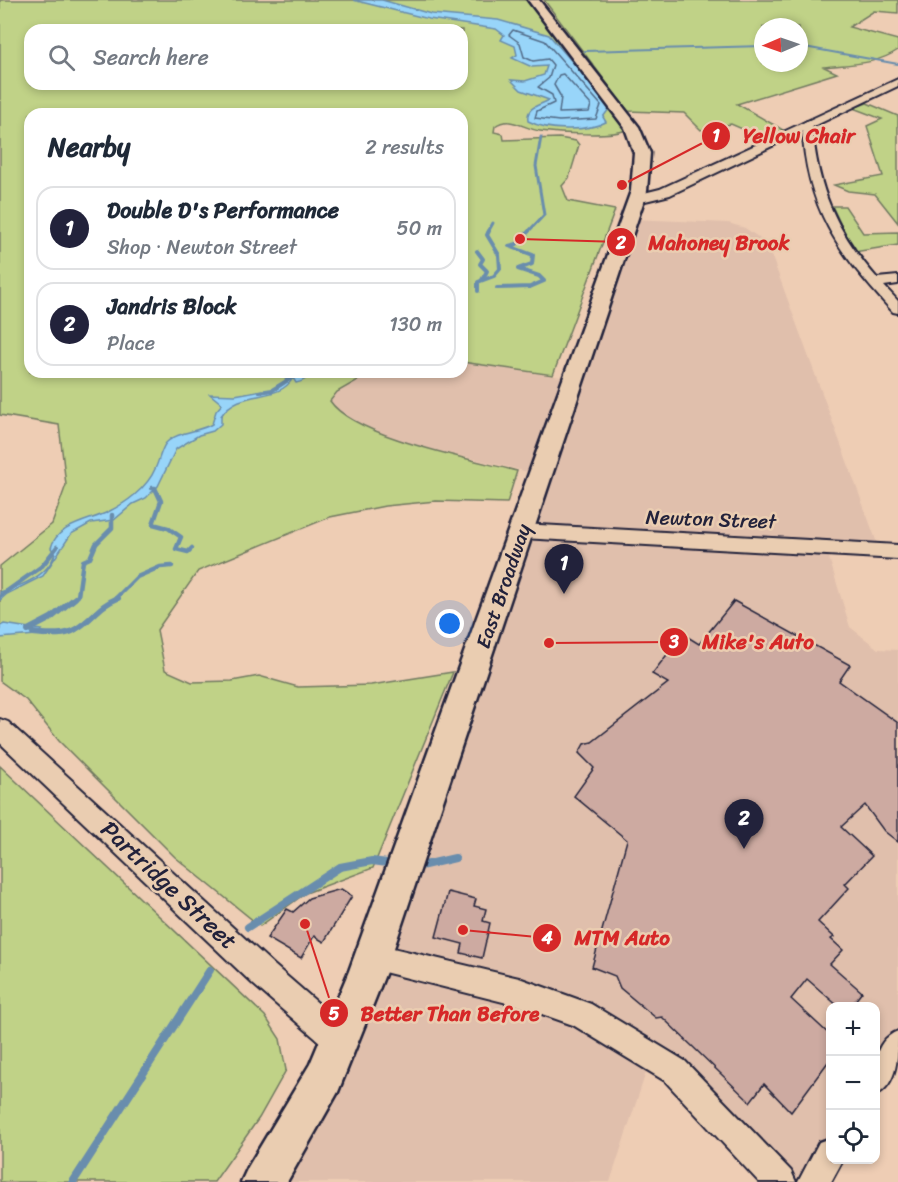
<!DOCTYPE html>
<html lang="en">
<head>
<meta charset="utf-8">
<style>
	:root { --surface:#fff; --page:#f2f2f3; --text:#1f2937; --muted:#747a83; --line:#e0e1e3; --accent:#22223b }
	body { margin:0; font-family:Sriracha,sans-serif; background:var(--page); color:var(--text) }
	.controls { position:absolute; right:18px; bottom:18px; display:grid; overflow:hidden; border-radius:12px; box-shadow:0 3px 9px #0003 }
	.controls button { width:54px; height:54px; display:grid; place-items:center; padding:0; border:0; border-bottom:2px solid var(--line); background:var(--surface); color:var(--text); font:30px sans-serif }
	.compass { position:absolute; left:754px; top:18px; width:54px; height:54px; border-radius:50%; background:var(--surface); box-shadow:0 3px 9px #0003; rotate:268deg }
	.you { position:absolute; left:450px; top:624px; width:21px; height:21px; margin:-15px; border:4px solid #fff; border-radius:50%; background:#1a73e8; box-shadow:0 0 0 9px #1a73e833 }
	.badge { display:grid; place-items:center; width:39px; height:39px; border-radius:50%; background:var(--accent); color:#fff; font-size:20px; font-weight:700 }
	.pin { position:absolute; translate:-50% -50px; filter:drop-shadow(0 2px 3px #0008) }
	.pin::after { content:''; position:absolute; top:32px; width:21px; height:18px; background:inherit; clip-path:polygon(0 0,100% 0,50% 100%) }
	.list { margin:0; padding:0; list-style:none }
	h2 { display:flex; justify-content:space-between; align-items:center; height:78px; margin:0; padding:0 24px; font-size:26px }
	h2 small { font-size:20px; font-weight:400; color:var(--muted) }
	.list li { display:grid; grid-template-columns:39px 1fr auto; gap:18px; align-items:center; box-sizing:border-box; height:84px; margin:0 12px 12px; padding:0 12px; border:2px solid var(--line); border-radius:18px }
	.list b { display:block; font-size:22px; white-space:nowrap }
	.list p { margin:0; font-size:20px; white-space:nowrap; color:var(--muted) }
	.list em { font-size:20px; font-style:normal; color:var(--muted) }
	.icon { flex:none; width:33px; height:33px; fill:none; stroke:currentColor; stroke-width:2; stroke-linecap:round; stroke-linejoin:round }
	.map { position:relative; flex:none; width:898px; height:1182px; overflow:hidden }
	.search { position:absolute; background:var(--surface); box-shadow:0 3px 9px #0003; left:24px; top:24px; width:444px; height:66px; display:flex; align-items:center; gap:15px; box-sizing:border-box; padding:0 21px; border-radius:18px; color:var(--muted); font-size:22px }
	.panel { position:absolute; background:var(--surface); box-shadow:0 3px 9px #0003; left:24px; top:108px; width:444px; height:270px; border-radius:18px }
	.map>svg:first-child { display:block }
	.built { fill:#e0bfac }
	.green { fill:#c0d287; stroke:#717a61; stroke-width:1.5; fill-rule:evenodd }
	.water { fill:#98d5f9; stroke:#698dad; stroke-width:1.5 }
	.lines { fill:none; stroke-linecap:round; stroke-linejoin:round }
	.shore { stroke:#516a87; stroke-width:1.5 }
	.stream-far5 { stroke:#698dad; stroke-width:2 }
	.stream-far4 { stroke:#698dad; stroke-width:3 }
	.stream-far3 { stroke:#698dad; stroke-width:4 }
	.stream-far2 { stroke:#698dad; stroke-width:4.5 }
	.stream-far1 { stroke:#698dad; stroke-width:6 }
	.stream { stroke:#698dad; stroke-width:8 }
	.building { fill:#cdaaa1; stroke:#22223b; stroke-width:1.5 }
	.minor-casing { stroke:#22223b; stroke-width:4 }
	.tertiary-casing { stroke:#22223b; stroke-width:4 }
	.secondary-casing { stroke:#22223b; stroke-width:5 }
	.minor { fill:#eacdb1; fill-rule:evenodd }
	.tertiary { fill:#eacdb1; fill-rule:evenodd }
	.secondary { fill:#eacdb1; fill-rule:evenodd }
	.labels { text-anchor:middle; stroke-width:5; stroke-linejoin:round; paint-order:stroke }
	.street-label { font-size:20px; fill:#22223b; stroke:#eacdb1 }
	.near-street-label { font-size:24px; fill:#22223b; stroke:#eacdb1 }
	.leader { fill:none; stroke:#d62828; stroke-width:2 }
	.callout-dot { fill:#d62828; stroke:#eacdb1; stroke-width:2 }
	.mark-label { font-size:18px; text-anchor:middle; font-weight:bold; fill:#fff }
	.callout-label { font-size:21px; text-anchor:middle; font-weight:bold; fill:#d62828; stroke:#eacdb1; stroke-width:5; stroke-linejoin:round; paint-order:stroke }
</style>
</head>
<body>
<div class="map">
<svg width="898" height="1182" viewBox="0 0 898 1182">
	<rect width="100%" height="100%" fill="#eecdb4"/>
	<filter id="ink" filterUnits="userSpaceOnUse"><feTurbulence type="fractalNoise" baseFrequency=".0167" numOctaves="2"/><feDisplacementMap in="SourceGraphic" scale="12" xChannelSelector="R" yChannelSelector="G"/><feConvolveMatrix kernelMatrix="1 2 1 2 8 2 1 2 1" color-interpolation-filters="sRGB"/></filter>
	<g filter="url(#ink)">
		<!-- built -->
		<path class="built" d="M630 219 728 223 745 228 758 237 769 249 880 551 826 548 850 627 878 649 898 650V1045L876 1080V1006H830V1153L814 1182H780L651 1057 610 1182H263L324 1078 541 475 406 443 360 424 335 408 330 401 337 392 372 372H462V362L574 379Z"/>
		<!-- green -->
		<g class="green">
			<path d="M0 0H527L625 130C613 137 556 133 540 131 523 129 511 115 495 126L494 132 503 134 504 140 559 138 576 141 579 145 569 178 562 186 568 201 615 210 553 375 462 362V114H30V372H372L337 392 330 401C354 437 474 460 517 471L507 503 436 501 385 506 330 517 198 571 157 630 165 670 192 682 232 681 259 676 298 687 371 685 453 672 373 868 306 893 260 926 175 857 59 741 26 700 0 681V566L52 524 66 485 59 425 0 415ZM30 30H462V84H30Z"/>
			<path d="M544 0H898V13L874 11 849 27 898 40V50C876 65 850 64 824 67L837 73 737 104 783 130 765 139 731 124 701 130 684 113 628 111ZM763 27H799V63H763Z"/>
			<path d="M867 103 898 116V223L875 194 848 191 834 185 883 176 867 126 882 119 853 108Z"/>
			<path d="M832 206H845L863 233 898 232V245L854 252Z"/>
			<path d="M0 766 265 1016 280 1039 286 1070 259 1118 214 1182H0Z"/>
		</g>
		<!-- water -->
		<g class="water">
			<path d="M353 0H382L431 14 498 20 549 35 607 102 609 109 603 117 606 122C587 132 547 131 528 121 526 106 539 106 549 100L521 90 511 80 525 81 544 75 547 66 532 67 512 58 517 55 515 46 501 40 504 35 496 29 429 19Z"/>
			<path d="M288 372H309C308 379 302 382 296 383L293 378C278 404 240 387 221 416V424L213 431 199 435 176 449 158 486 146 498 133 504 114 520 91 523 71 534 43 576 7 594 0 600V592C21 586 49 576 55 553L51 548C56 525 90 521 108 512 126 503 147 488 155 469 159 461 161 449 166 443 178 431 199 432 212 424L216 411 222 404 210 394 235 395 262 390 272 392 284 384Z"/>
			<path d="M4 624 42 630 36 635 0 638V626Z"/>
		</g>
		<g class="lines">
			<!-- shore -->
			<g class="shore">
				<path d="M513 30 545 41 601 105 596 119 559 121 535 118 537 111 554 103 552 95 538 87 549 78 553 65 548 59 533 61 524 57 520 43 509 35Z"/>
				<path d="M563 74 591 105 589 112 559 113 561 97 554 85 559 75Z"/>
			</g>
			<!-- stream-far5 -->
			<g class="stream-far5">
				<path d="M799 46 898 64"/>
				<path d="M585 51 763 46"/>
			</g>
			<!-- stream-far4 -->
			<g class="stream-far4">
				<path d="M488 232 493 223"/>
				<path d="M528 232 544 215 536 166 541 137"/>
			</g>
			<!-- stream-far3 -->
			<g class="stream-far3">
				<path d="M477 251 483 259 480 264 487 271 482 280"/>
				<path d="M497 288 530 287 544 281 539 276 518 269 532 264 533 255 509 246 517 244 529 231"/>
				<path d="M478 291V282L494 276 500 269 499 255 487 235 489 231"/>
				<path d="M260 392 272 390 301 372"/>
			</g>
			<!-- stream-far2 -->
			<g class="stream-far2">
				<path d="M152 488H155L161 501 153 524 168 528 181 537 176 549 188 552 192 548"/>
				<path d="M0 596 42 566 57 547"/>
				<path d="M73 600 78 596 83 561 90 558 96 544 112 528V515"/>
				<path d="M114 600 137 577 160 567 172 566"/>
			</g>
			<!-- stream-far1 -->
			<g class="stream-far1">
				<path d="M28 630 51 618 75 598"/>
				<path d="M33 633C46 634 64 637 76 629 93 619 98 606 118 598"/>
			</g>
			<!-- stream -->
			<g class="stream">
				<path d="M416 867 455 858"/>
				<path d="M248 927 340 867 372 861 395 864"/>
				<path d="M73 1182 210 970"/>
			</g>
		</g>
		<!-- building -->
		<g class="building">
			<path d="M734 601 850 665 839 681 898 723V842L884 831 865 805 841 827 872 856 845 884 849 888 818 922 834 937 831 939 843 950 830 964 862 992 851 1006H838L807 979 791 999 831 1036V1058L791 1112 764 1084 750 1102 662 1017 656 1018 620 988 615 976 592 967 627 840 574 796 594 768 579 753 584 744 592 742 668 683 652 674 683 634 699 644Z"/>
			<path d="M341 889 352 896 324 942 314 936 301 958 267 938 287 909 293 912 309 898Z"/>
			<path d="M448 892 476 899 474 906 486 909 483 921 490 923 482 958 461 953 463 944 436 937Z"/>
		</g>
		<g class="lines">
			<!-- minor casing -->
			<g class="minor-casing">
				<g id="minor">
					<path d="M807 121 812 124C817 188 835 230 877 278L898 276V284L884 286 898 301V313L893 312C838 252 806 209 802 124Z"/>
					<path d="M522 524 898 545V559L522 538 516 536 513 531 516 526Z"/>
					<path d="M0 719 8 722 274 965 349 1030 353 1040 349 1050 339 1054 329 1050 254 985 0 743Z"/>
					<path d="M372 943 519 978 591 1004 685 1061 791 1171 796 1182H759L665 1081 573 1025 519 1006 372 969 363 965 359 956 363 947Z"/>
					<path d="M898 1031C898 1055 898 1084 876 1095 873 1071 872 1041 898 1031Z"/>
					<path d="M830 1138V1160H843L831 1182H798L819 1142Z"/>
				</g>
			</g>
			<!-- tertiary casing -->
			<g class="tertiary-casing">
				<path id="tertiary" d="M898 79V86L670 195 637 203 630 199 632 196 660 189Z"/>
			</g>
			<!-- secondary casing -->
			<g class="secondary-casing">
				<path id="secondary" d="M528 0H539L639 127 650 153 647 191 386 972 338 1092 287 1182H241L248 1167 310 1064 349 971 631 191 634 153 625 128Z"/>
			</g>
			<!-- minor -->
			<use href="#minor" class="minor"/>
			<!-- tertiary -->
			<use href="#tertiary" class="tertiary"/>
			<!-- secondary -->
			<use href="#secondary" class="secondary"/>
		</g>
	</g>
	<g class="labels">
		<!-- street labels -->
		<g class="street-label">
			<text transform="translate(711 519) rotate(2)" y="7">Newton Street</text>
			<text transform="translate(503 586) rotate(-71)" y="7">East Broadway</text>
		</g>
		<!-- near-street labels -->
		<g class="near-street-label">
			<text transform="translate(169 885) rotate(43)" y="8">Partridge Street</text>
		</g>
	</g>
	<!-- callouts -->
	<path class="leader" d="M622 185L716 136M520 239L621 242M549 643L674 642M463 930L547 938M305 924L334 1013"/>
	<g class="callout-dot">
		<circle cx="622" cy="185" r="6"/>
		<circle cx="520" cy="239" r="6"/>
		<circle cx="549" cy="643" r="6"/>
		<circle cx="463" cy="930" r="6"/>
		<circle cx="305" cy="924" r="6"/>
		<circle cx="716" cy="136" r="15"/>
		<circle cx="621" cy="242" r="15"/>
		<circle cx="674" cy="642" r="15"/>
		<circle cx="547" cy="938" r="15"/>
		<circle cx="334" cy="1013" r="15"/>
	</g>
	<g class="mark-label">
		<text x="716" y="142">1</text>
		<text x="621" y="249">2</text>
		<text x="674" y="648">3</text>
		<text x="547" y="944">4</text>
		<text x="334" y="1020">5</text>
	</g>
	<g class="callout-label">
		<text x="799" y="143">Yellow Chair</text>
		<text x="719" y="250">Mahoney Brook</text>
		<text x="758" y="649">Mike's Auto</text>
		<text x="622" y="945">MTM Auto</text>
		<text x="450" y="1021">Better Than Before</text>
	</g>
</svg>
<div class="controls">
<button>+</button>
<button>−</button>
<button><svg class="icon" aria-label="locate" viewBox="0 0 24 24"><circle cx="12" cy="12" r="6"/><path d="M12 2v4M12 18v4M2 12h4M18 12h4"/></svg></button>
</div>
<svg class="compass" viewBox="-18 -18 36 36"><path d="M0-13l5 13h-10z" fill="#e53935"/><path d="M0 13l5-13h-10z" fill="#747a83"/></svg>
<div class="you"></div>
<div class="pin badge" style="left:564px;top:594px">1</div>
<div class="pin badge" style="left:744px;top:849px">2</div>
<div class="search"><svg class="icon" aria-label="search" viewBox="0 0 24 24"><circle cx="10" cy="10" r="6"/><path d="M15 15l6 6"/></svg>Search here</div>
<section class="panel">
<h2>Nearby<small>2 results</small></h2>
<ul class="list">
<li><span class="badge">1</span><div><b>Double D's Performance</b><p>Shop · Newton Street</p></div><em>50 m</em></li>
<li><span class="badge">2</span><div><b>Jandris Block</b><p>Place</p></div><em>130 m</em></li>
</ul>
</section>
</div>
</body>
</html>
